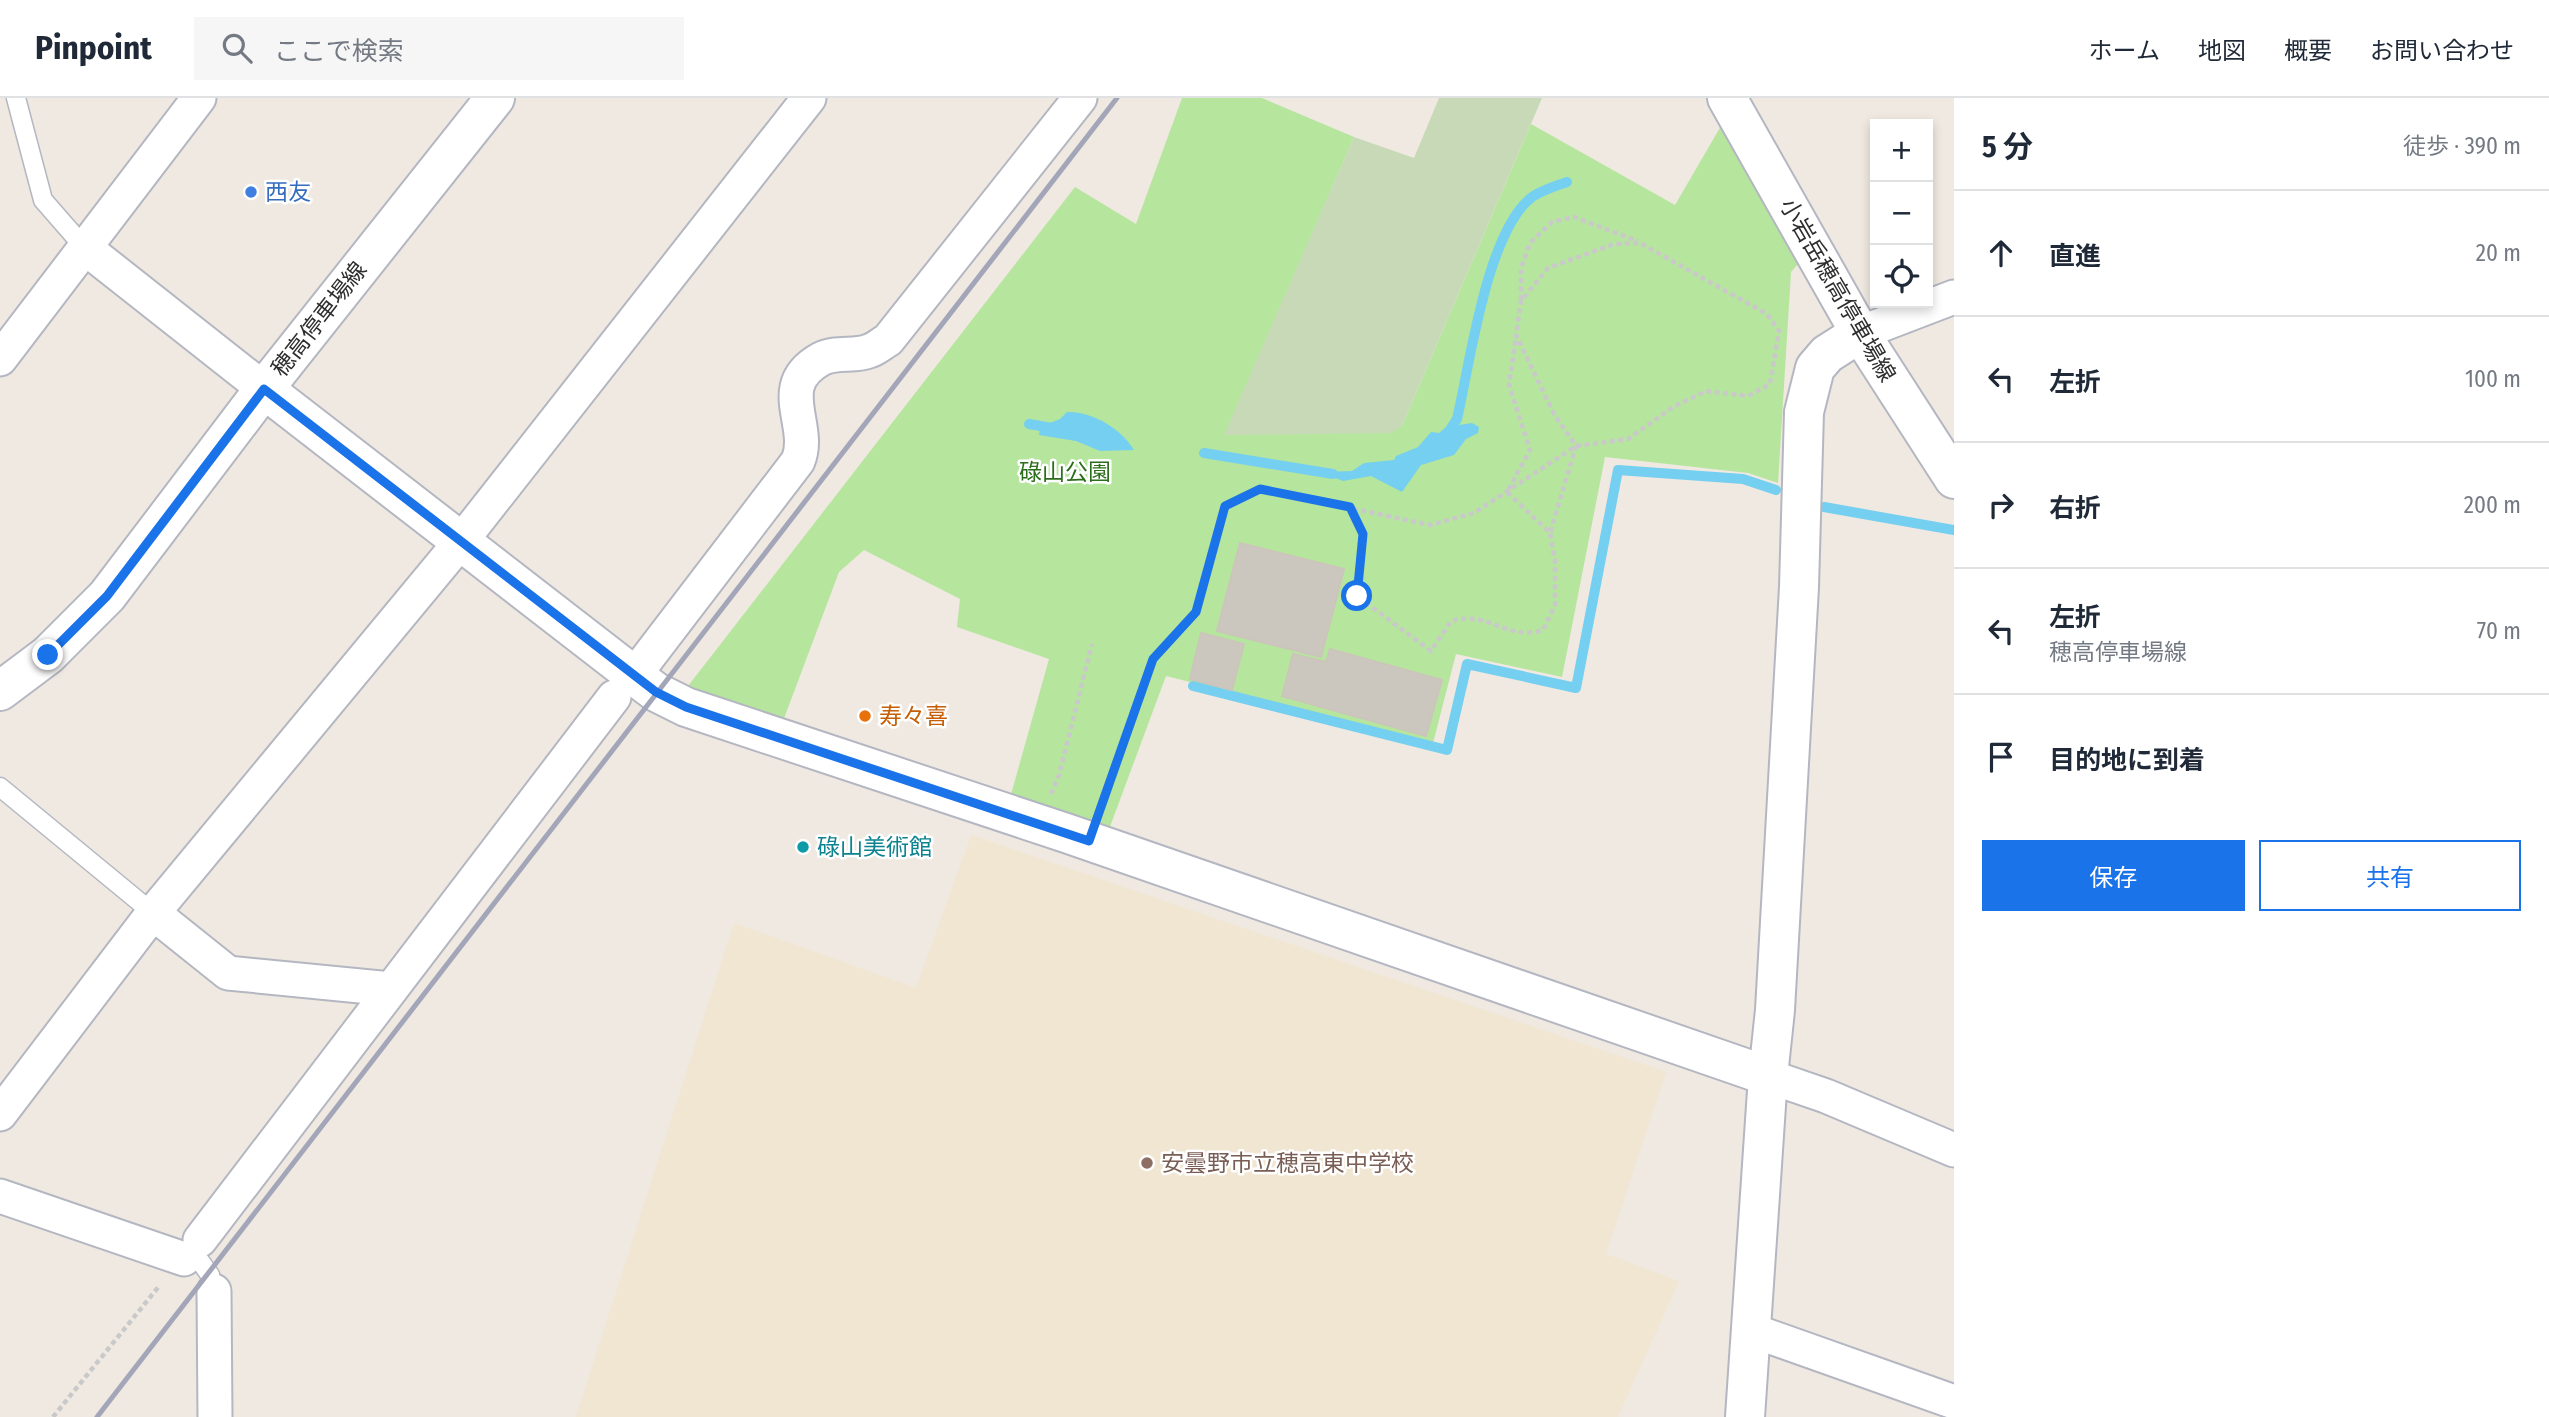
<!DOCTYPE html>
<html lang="ja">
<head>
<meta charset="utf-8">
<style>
	:root { --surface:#fff; --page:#f6f6f7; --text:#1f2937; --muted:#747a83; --line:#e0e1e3; --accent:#1a73e8 }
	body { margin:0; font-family:"Fira Sans Condensed","Noto Sans JP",sans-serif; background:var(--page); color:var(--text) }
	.controls { position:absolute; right:21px; top:21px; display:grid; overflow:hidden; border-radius:0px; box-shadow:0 4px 10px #0003 }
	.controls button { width:63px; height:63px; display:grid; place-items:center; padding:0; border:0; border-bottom:2px solid var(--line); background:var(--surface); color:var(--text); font:35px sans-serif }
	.stop { position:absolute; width:21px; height:21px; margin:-16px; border:5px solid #1a73e8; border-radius:50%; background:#fff }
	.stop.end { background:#1a73e8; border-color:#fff; box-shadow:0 2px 7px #0008 }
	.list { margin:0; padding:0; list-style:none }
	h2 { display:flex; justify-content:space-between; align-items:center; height:91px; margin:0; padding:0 28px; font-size:30px }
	h2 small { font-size:23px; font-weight:400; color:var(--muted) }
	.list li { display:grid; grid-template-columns:46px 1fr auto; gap:21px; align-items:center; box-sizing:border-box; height:126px; padding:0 28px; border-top:2px solid var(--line) }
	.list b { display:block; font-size:26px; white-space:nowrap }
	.list p { margin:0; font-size:23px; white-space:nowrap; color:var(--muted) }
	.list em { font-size:23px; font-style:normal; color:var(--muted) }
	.actions { display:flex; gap:14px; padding:21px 28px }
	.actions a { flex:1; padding:16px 0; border:2px solid var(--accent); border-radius:0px; text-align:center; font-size:24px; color:var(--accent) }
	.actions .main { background:var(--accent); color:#fff }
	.icon { flex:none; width:38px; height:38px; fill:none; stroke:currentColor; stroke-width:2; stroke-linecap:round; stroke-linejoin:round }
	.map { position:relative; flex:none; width:1954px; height:1319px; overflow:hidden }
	header { display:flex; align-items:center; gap:42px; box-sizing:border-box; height:98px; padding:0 35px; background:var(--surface); border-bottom:2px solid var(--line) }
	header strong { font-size:33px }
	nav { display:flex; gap:38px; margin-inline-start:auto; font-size:24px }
	.search { width:490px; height:63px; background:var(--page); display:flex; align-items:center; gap:18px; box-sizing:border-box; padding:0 24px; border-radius:0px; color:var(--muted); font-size:26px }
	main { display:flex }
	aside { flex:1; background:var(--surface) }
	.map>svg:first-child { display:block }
	.education { fill:#f0e6d1 }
	.green { fill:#b6e59e }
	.cemetery { fill:#c8d9b8 }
	.water { fill:#75cff0 }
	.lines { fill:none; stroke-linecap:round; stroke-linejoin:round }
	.stream { stroke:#75cff0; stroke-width:10 }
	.building { fill:#cbc7bf; stroke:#cbc5ba; stroke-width:2 }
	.lane-casing { stroke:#b4b7c1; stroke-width:21 }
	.street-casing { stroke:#b4b7c1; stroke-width:37 }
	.secondary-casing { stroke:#b4b7c1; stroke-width:42 }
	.path { stroke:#c9c9c9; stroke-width:4.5; stroke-dasharray:5 3.5; stroke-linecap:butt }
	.lane { stroke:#fff; stroke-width:18 }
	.street { stroke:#fff; stroke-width:33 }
	.secondary { stroke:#fff; stroke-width:38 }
	.rail { stroke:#a3a6b8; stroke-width:5 }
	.route { stroke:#1a73e8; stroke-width:9 }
	.shop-dot { fill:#3f7fe0; stroke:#fff; stroke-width:2.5 }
	.food-dot { fill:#e8710a; stroke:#fff; stroke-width:2.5 }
	.culture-dot { fill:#0f9aa8; stroke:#fff; stroke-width:2.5 }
	.education-dot { fill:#8d6e63; stroke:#fff; stroke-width:2.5 }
	.labels { text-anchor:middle; stroke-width:5; stroke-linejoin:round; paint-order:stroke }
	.shop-label { font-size:23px; fill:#366cbe; stroke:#fff; text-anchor:start }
	.street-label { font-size:23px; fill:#2e2e2e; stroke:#fff }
	.park-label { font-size:23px; fill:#2c6e1b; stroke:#fff }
	.food-label { font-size:23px; fill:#c56008; stroke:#fff; text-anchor:start }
	.culture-label { font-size:23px; fill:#0d838f; stroke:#fff; text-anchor:start }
	.education-label { font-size:23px; fill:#785e54; stroke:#fff; text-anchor:start }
</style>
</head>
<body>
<header>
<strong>Pinpoint</strong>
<div class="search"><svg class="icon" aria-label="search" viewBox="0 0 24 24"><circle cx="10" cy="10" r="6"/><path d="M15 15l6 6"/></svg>ここで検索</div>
<nav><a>ホーム</a><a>地図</a><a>概要</a><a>お問い合わせ</a></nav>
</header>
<main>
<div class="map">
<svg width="1954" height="1319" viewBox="0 0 1954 1319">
	<rect width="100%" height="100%" fill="#efe9e1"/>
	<!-- education -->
	<path class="education" d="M971 737 1666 974 1606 1156 1679 1183 1618 1319H576L734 825 916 890Z"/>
	<!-- green -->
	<path class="green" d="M1182 0H1262L1354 39 1225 337 1402 328 1531 26 1675 107 1721 28 1798 166 1791 174 1778 385 1748 375 1605 359 1562 579 1456 556 1433 645 1166 578 1108 734 1010 700 1049 561 957 529 960 501 864 452 839 474 783 623 685 592 1075 89 1136 126Z"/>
	<!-- cemetery -->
	<path class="cemetery" d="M1439 0H1542L1402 328 1391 335 1224 337 1354 39 1414 60Z"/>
	<!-- water -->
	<g class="water">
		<path d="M1067 314C1091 313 1121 330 1134 352L1100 353 1076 343 1039 337 1040 329 1060 321Z"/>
		<path d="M1472 325 1479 329 1478 335 1466 341 1454 357 1421 367 1402 394 1371 378 1343 383 1320 374 1352 373 1364 365 1394 362 1396 358 1418 349 1431 334 1439 335 1446 329Z"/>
	</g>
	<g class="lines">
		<!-- stream -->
		<g class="stream">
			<path d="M1029 326 1052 330"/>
			<path d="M1446 338 1457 321C1470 265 1487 133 1532 99 1542 92 1556 88 1567 84"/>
			<path d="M1204 355 1333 376"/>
			<path d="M1824 409 1954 432"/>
			<path d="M1193 588 1447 652 1467 566 1576 590 1618 372 1743 381 1776 392"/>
		</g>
	</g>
	<!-- building -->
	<g class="building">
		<path d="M1240 445 1344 471 1321 559 1217 533Z"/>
		<path d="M1201 535 1244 546 1232 592 1190 581Z"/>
		<path d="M1330 551 1442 582 1426 638 1282 598 1293 556 1326 564Z"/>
	</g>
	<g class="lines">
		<!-- lane casing -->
		<g class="lane-casing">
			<g id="lane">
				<path d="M16 0 43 102 84 149"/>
				<path d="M0 689 153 815"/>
				<path d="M184 1161 200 1163 210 1177 214 1193"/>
			</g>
		</g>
		<!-- street casing -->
		<g class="street-casing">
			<g id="street">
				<path d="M84 149 264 291"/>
				<path d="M1860 235 1954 199"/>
				<path d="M0 261 199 0"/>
				<path d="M646 562 798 363C813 327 772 288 821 261 836 253 855 259 869 253 876 251 882 245 888 242L1080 0"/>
				<path d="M153 815 228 875 391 891"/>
				<path d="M1768 978 1826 998 1954 1052"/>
				<path d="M0 1016 153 815 462 442 809 0"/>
				<path d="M0 1098 184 1161"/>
				<path d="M200 1142 614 599"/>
				<path d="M214 1193 215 1319"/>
				<path d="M1751 1232 1954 1304"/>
			</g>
		</g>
		<!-- secondary casing -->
		<g class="secondary-casing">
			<g id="secondary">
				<path d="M1727 0 1860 235 1954 381"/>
				<path d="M264 291 632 576 656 594 686 609 1066 735 1768 978"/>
				<path d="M0 593 48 557 107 498 264 291 495 0"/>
				<path d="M1745 1319 1768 978 1775 912 1799 489 1804 314 1815 270 1827 256 1860 235"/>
			</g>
		</g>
		<!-- path -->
		<g class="path">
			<path d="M1521 202V170L1530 145 1552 124 1574 119 1638 143"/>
			<path d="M1351 410 1363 436 1357 498 1431 553 1451 523C1490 512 1505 543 1543 532L1555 507V462L1550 435 1507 394 1530 352 1509 287 1516 239"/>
			<path d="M1051 696 1059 677 1092 546"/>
			<path d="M1100 712 1153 561 1196 514 1225 408 1260 391 1430 427 1474 415 1576 348 1628 341 1673 309 1706 293 1748 298 1770 286 1779 233 1767 216 1640 145 1614 146 1548 170 1521 203 1516 237 1554 316 1576 348 1550 435"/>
			<path d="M53 1319 160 1187"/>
		</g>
		<!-- lane -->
		<use href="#lane" class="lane"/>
		<!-- street -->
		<use href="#street" class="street"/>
		<!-- secondary -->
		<use href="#secondary" class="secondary"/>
		<!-- rail -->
		<path class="rail" d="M97 1319 1117 0"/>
	</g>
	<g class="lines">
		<!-- route -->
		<path class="route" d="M48 557 107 498 264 291 656 594 686 609 1089 743 1153 561 1196 514 1225 408 1260 391 1350 409 1363 436 1357 498"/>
	</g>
	<!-- markers -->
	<circle class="shop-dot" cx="251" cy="94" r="7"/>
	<circle class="food-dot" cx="865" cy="618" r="7"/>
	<circle class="culture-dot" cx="803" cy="749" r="7"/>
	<circle class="education-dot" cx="1147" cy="1065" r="7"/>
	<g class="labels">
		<!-- shop labels -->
		<g class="shop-label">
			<text x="265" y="102">西友</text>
		</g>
		<!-- street labels -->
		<g class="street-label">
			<text transform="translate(1838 192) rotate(60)" y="8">小岩岳穂高停車場線</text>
			<text transform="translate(319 221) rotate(-52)" y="8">穂高停車場線</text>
		</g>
		<!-- park labels -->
		<g class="park-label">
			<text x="1065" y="382">碌山公園</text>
		</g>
		<!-- food labels -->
		<g class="food-label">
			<text x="879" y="626">寿々喜</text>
		</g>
		<!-- culture labels -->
		<g class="culture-label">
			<text x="817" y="757">碌山美術館</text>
		</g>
		<!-- education labels -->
		<g class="education-label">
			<text x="1161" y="1073">安曇野市立穂高東中学校</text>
		</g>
	</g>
</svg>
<div class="controls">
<button>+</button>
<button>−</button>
<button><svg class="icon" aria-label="locate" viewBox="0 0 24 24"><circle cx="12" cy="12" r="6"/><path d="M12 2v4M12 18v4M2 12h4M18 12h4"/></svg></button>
</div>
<div class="stop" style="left:1357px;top:498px"></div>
<div class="stop end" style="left:48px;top:557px"></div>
</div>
<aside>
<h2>5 分<small>徒歩 · 390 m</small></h2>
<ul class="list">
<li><svg class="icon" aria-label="ahead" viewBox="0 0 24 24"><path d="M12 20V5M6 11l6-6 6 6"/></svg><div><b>直進</b></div><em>20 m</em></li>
<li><svg class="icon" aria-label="left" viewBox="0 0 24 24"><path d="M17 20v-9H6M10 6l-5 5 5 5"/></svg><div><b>左折</b></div><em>100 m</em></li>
<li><svg class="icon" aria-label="right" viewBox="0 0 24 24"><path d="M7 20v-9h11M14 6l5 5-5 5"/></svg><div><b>右折</b></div><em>200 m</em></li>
<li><svg class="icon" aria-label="left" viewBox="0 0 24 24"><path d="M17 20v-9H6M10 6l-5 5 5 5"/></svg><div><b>左折</b><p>穂高停車場線</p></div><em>70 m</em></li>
<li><svg class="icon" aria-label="arrive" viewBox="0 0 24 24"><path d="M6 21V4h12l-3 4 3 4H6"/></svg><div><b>目的地に到着</b></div></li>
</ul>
<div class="actions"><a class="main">保存</a><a>共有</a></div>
</aside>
</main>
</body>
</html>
